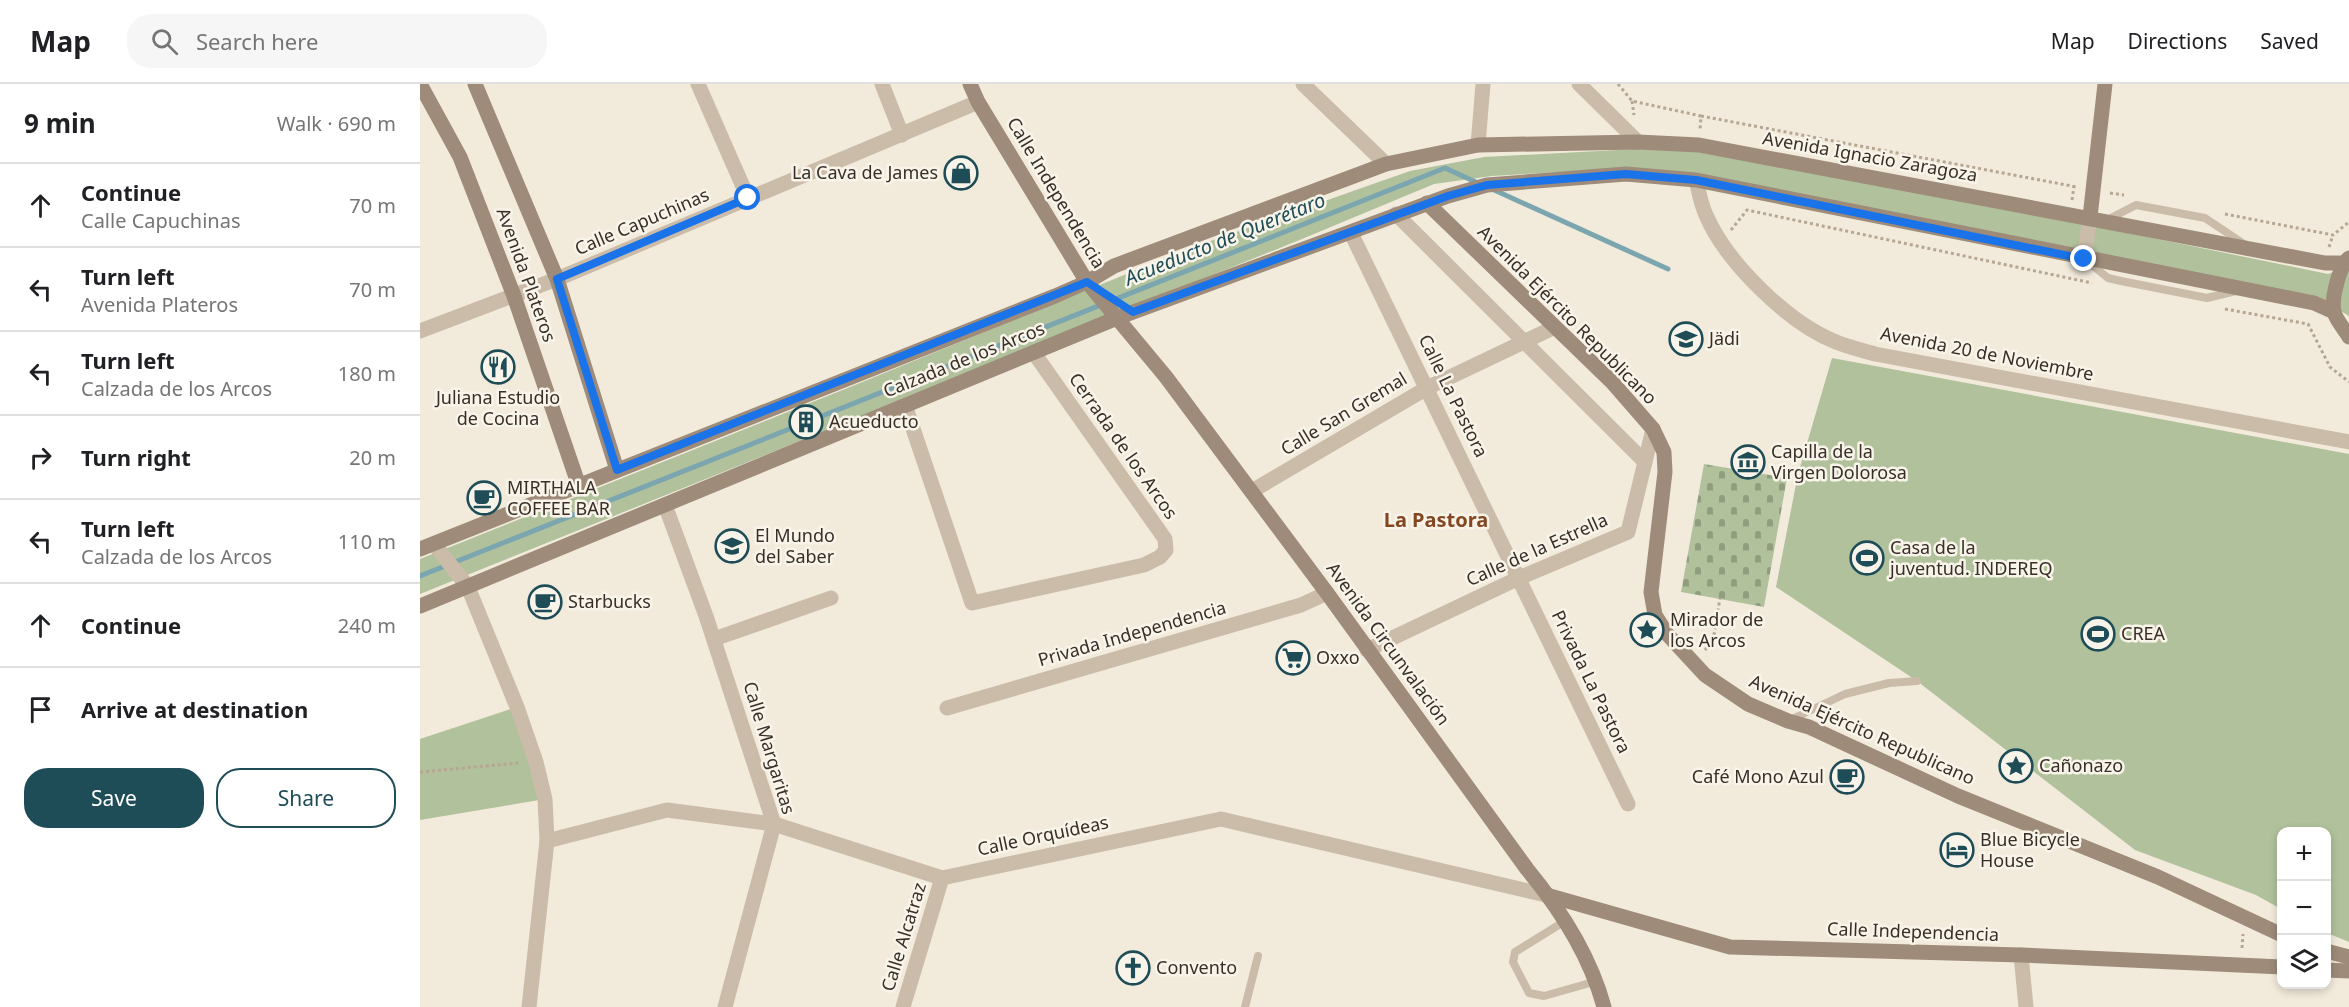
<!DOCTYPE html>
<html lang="en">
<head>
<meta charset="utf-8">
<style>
	:root { --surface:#fff; --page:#f6f6f6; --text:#202124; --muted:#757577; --line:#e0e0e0; --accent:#1e4d58 }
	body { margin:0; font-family:"Noto Sans",sans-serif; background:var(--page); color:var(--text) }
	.controls { position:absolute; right:18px; bottom:18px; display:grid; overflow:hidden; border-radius:12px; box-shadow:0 3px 9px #0003 }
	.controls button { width:54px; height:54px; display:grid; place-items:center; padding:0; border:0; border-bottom:2px solid var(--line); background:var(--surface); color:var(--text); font:30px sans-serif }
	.stop { position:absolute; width:18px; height:18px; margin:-14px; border:4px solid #1a73e8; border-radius:50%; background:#fff }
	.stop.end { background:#1a73e8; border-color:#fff; box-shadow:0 2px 6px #0008 }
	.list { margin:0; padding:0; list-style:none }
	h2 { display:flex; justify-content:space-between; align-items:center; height:78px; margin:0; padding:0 24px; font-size:26px }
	h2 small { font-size:20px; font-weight:400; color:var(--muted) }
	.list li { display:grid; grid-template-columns:39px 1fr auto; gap:18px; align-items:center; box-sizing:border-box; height:84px; padding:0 24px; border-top:2px solid var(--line) }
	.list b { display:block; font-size:22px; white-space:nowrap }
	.list p { margin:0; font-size:20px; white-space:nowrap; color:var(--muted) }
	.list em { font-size:20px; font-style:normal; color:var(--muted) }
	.actions { display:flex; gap:12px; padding:18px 24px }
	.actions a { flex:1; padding:14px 0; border:2px solid var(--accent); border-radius:24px; text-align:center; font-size:21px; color:var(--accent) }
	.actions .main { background:var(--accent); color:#fff }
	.icon { flex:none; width:33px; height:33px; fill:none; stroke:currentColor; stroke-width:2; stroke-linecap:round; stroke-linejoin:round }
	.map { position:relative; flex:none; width:1929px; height:923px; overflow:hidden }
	header { display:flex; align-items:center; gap:36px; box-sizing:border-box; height:84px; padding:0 30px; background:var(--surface); border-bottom:2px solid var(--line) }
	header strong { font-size:28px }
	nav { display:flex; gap:33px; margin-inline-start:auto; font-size:21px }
	.search { width:420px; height:54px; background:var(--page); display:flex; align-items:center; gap:15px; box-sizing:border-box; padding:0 21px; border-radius:24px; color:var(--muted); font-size:22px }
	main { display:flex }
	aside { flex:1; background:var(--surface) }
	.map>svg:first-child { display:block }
	.cemetery { fill:url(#cemetery-stones) }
	.park { fill:#b0c19c }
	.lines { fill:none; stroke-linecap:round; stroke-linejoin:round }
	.stream { stroke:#7ba6af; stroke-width:5 }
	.path { stroke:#b6a692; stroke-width:3; stroke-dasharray:3 3; stroke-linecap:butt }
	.lane { stroke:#cabca8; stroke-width:8 }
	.street { stroke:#cabca8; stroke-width:15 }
	.secondary { stroke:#9e8b79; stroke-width:15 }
	.route { stroke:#1a73e8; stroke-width:8 }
	.labels { text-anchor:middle; stroke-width:5; stroke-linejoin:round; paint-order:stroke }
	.street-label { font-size:18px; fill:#372f28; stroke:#f9f4e9 }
	.poi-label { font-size:18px; fill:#372f28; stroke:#f9f4e9; text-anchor:start }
	.water-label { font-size:20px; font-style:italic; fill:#1e4d58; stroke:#f9f4e9 }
	.neighbourhood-label { font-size:20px; font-weight:bold; fill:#854722; stroke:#f9f4e9 }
</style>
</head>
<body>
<header>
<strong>Map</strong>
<div class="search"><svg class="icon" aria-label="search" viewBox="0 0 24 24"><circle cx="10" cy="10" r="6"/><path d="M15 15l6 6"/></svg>Search here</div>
<nav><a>Map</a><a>Directions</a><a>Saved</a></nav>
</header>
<main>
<aside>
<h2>9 min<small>Walk · 690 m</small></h2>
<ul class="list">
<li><svg class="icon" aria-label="ahead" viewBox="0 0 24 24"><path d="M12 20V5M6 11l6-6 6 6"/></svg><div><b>Continue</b><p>Calle Capuchinas</p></div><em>70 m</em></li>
<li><svg class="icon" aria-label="left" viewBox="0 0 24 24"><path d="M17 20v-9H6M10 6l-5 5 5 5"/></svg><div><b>Turn left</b><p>Avenida Plateros</p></div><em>70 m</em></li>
<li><svg class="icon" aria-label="left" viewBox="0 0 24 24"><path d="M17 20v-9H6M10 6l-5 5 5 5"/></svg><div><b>Turn left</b><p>Calzada de los Arcos</p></div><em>180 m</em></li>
<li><svg class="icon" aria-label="right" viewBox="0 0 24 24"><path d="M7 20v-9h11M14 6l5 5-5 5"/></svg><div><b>Turn right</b></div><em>20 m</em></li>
<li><svg class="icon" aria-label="left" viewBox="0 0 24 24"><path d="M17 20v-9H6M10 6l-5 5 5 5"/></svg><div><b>Turn left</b><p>Calzada de los Arcos</p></div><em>110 m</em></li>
<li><svg class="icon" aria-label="ahead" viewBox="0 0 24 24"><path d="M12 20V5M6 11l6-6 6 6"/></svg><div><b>Continue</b></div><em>240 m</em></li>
<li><svg class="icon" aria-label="arrive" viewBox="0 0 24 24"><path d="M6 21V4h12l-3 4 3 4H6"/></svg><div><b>Arrive at destination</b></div></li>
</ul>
<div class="actions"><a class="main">Save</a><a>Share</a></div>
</aside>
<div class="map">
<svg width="1929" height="923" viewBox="0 0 1929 923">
	<defs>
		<pattern id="cemetery-stones" width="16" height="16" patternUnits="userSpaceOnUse" patternTransform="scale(1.5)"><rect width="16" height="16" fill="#b0c19c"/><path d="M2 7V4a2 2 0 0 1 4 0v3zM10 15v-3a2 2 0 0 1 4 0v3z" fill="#909d7f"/></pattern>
	</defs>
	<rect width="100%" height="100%" fill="#f2ebdc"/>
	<!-- cemetery -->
	<path class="cemetery" d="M1284 380 1367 394 1344 523 1261 508Z"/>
	<!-- park -->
	<g class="park">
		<path d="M1216 65 1291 68 1499 106 1908 190 1929 183V232L1899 214 1208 84 1072 92 1014 100 882 155 0 510V475L435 301 765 166 990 87 1064 73Z"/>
		<path d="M1412 274 1929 370V858L1907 849 1906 748H1862L1861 825 1836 811 1715 766 1497 597 1356 503 1378 390Z"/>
		<path d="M97 623 125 715 0 736V655Z"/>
	</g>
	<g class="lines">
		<!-- stream -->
		<g class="stream">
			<path d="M1072 105 1248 185"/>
			<path d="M0 492 1025 84 1058 99"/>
		</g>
		<!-- path -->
		<g class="path">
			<path d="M1198 0 1212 17 1281 32 1280 46"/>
			<path d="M1212 17 1214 31"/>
			<path d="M1281 32 1657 103"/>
			<path d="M1690 109 1704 111"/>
			<path d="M1652 116 1654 102"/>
			<path d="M1805 130 1913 151 1929 138"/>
			<path d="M1311 146 1327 126 1672 199"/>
			<path d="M1909 163 1913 151"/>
			<path d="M1805 225 1888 240 1910 283 1929 298"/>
			<path d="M1285 566 1293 557 1300 514"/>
			<path d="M0 688 99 679"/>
			<path d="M1822 864 1823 850"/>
		</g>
		<!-- lane -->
		<g class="lane">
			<path d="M1687 136 1716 121 1785 134 1824 160"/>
			<path d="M1667 177 1688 194 1701 197 1787 214 1816 207"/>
			<path d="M1368 637 1425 610 1469 599 1497 597"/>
			<path d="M1145 837 1095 868 1093 878 1109 909 1124 912 1177 897"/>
			<path d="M825 923 838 872"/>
		</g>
		<!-- street -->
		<g class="street">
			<path d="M278 0 328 114"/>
			<path d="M462 0 482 51"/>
			<path d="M883 0 966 80"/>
			<path d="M1159 0 1218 58"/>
			<path d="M1058 61 1063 0"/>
			<path d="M1276 96C1279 108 1281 121 1286 131 1306 178 1368 239 1416 258 1428 263 1442 266 1455 270L1929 358"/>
			<path d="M976 130 1225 378"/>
			<path d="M931 149 1208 720"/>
			<path d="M1664 175 1670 133"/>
			<path d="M0 247 137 195 558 18"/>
			<path d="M485 321 552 519 724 481 740 473 746 466 745 455 614 269"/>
			<path d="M832 407 1007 304 1135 243"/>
			<path d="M245 421 286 532 354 740 305 923"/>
			<path d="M14 460 48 503 97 623 116 678 125 715 127 757 109 923"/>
			<path d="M294 555 411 514"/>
			<path d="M947 566 1099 494 1208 448 1233 345"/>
			<path d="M527 624 881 521 907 509"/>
			<path d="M127 757 247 726 354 740 522 794 801 735 1130 812"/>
			<path d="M1601 871 1606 923"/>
			<path d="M483 923 522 794"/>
		</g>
		<!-- secondary -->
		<g class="secondary">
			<path d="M0 0 40 73 94 212 159 402"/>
			<path d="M55 0 137 195 197 386"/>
			<path d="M550 0 558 18 667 198 746 293 907 509 1107 785C1141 826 1170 871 1184 923"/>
			<path d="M1007 119 1192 298 1233 345 1244 368 1245 388 1231 508 1235 531 1247 550 1285 591 1328 620 1368 637 1389 643 1538 712 1738 793 1862 851"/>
			<path d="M1670 133 1685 0"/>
			<path d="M1929 174C1919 182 1911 216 1914 228 1916 236 1925 246 1929 253"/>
			<path d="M0 465 635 212 667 198 694 182 966 80 1058 61 1218 58 1279 61 1905 179H1923"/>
			<path d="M0 522 697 234 1028 112 1067 101 1206 90 1276 96 1894 219 1914 228"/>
			<path d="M1130 812 1310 863 1601 871 1862 883"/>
			<path d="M1906 867 1929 873"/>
			<path d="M1906 886 1929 887"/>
		</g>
	</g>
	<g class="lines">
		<!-- route -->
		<path class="route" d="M328 114 137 195 197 386 667 198 713 228 1028 112 1067 101 1206 90 1276 96 1664 175"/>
	</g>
	<!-- icons -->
	<defs>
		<g id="shop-ring" transform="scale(1.725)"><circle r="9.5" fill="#f9f4e9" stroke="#1e4d58" stroke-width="1.5"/><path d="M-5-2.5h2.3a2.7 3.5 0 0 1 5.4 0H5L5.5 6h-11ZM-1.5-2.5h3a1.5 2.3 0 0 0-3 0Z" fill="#1e4d58"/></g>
		<g id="school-ring" transform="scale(1.725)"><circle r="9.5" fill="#f9f4e9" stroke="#1e4d58" stroke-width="1.5"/><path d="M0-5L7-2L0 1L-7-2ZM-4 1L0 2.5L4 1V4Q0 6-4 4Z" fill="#1e4d58"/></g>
		<g id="restaurant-ring" transform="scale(1.725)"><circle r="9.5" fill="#f9f4e9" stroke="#1e4d58" stroke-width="1.5"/><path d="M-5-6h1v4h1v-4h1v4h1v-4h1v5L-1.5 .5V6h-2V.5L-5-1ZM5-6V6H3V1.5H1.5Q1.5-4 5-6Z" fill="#1e4d58"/></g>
		<g id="building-ring" transform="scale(1.725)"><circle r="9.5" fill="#f9f4e9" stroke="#1e4d58" stroke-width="1.5"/><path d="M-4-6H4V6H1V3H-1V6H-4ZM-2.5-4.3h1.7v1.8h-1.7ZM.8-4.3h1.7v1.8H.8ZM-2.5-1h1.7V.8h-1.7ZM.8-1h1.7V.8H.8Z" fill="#1e4d58"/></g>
		<g id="museum-ring" transform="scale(1.725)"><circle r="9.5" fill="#f9f4e9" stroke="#1e4d58" stroke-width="1.5"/><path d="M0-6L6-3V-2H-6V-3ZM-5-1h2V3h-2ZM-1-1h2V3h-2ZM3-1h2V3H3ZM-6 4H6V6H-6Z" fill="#1e4d58"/></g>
		<g id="cafe-ring" transform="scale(1.725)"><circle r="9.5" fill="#f9f4e9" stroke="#1e4d58" stroke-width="1.5"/><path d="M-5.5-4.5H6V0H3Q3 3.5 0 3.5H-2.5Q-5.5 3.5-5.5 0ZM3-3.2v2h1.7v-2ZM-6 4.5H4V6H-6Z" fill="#1e4d58"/></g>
		<g id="stadium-ring" transform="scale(1.725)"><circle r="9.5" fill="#f9f4e9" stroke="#1e4d58" stroke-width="1.5"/><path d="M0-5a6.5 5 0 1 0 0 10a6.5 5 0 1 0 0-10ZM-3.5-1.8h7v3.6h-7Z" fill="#1e4d58"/></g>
		<g id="sight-ring" transform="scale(1.725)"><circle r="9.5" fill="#f9f4e9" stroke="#1e4d58" stroke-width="1.5"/><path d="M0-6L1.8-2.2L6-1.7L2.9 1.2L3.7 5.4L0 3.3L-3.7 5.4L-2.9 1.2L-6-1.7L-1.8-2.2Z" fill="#1e4d58"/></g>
		<g id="supermarket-ring" transform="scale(1.725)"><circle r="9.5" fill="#f9f4e9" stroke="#1e4d58" stroke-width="1.5"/><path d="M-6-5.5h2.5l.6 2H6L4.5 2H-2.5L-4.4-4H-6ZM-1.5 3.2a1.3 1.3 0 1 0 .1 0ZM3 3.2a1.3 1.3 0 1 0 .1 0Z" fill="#1e4d58"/></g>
		<g id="hotel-ring" transform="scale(1.725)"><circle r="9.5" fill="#f9f4e9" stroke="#1e4d58" stroke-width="1.5"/><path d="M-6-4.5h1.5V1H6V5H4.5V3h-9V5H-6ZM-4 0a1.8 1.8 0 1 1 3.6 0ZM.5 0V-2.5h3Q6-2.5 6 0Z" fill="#1e4d58"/></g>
		<g id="church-ring" transform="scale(1.725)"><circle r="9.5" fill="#f9f4e9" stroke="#1e4d58" stroke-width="1.5"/><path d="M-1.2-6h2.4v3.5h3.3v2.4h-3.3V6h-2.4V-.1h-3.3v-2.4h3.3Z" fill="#1e4d58"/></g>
	</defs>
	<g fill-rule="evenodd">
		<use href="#shop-ring" x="541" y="89"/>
		<use href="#school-ring" x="1266" y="255"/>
		<use href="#restaurant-ring" x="78" y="283"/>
		<use href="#building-ring" x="386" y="338"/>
		<use href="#museum-ring" x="1328" y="378"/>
		<use href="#cafe-ring" x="64" y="414"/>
		<use href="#school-ring" x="312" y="462"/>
		<use href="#stadium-ring" x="1447" y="474"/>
		<use href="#cafe-ring" x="125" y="518"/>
		<use href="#sight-ring" x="1227" y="546"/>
		<use href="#stadium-ring" x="1678" y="550"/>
		<use href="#supermarket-ring" x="873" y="574"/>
		<use href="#sight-ring" x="1596" y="682"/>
		<use href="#cafe-ring" x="1427" y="693"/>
		<use href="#hotel-ring" x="1537" y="766"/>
		<use href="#church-ring" x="713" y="884"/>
	</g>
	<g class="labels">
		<!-- street labels -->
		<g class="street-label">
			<text transform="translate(1450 73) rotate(10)" y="6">Avenida Ignacio Zaragoza</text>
			<text transform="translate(636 109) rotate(59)" y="6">Calle Independencia</text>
			<text transform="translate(222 138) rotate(-23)" y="6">Calle Capuchinas</text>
			<text transform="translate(106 191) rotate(70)" y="6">Avenida Plateros</text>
			<text transform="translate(1147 231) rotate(45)" y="6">Avenida Ejército Republicano</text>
			<text transform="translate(1567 270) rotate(11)" y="6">Avenida 20 de Noviembre</text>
			<text transform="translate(544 276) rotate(-22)" y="6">Calzada de los Arcos</text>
			<text transform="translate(1033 312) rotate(64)" y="6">Calle La Pastora</text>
			<text transform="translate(924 330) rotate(-31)" y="6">Calle San Gremal</text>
			<text transform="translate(703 362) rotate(55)" y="6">Cerrada de los Arcos</text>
			<text transform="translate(1117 466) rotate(-24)" y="6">Calle de la Estrella</text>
			<text transform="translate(712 550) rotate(-16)" y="6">Privada Independencia</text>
			<text transform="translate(968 560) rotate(54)" y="6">Avenida Circunvalación</text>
			<text transform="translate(1171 598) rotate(64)" y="6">Privada La Pastora</text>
			<text transform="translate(1442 646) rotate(24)" y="6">Avenida Ejército Republicano</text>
			<text transform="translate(349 664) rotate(73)" y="6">Calle Margaritas</text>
			<text transform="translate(623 752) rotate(-12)" y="6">Calle Orquídeas</text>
			<text transform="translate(1493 848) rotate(2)" y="6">Calle Independencia</text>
			<text transform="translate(484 853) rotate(-73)" y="6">Calle Alcatraz</text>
		</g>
		<!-- poi labels -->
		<g class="poi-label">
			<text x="518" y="95" text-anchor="end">La Cava de James</text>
			<text x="1289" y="261">Jädi</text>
			<text x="78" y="320" text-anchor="middle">Juliana Estudio<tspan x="78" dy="21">de Cocina</tspan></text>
			<text x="409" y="344">Acueducto</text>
			<text x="1351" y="374">Capilla de la<tspan x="1351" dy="21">Virgen Dolorosa</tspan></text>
			<text x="87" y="410">MIRTHALA<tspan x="87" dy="21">COFFEE BAR</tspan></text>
			<text x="335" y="458">El Mundo<tspan x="335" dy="21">del Saber</tspan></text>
			<text x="1470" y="470">Casa de la<tspan x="1470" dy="21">juventud. INDEREQ</tspan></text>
			<text x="148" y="524">Starbucks</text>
			<text x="1250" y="542">Mirador de<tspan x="1250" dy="21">los Arcos</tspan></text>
			<text x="1701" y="556">CREA</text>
			<text x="896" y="580">Oxxo</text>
			<text x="1619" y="688">Cañonazo</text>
			<text x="1404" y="699" text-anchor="end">Café Mono Azul</text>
			<text x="1560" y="762">Blue Bicycle<tspan x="1560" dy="21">House</tspan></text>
			<text x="736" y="890">Convento</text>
		</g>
		<!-- water labels -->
		<g class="water-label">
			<text transform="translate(805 155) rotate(-22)" y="7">Acueducto de Querétaro</text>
		</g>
		<!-- neighbourhood labels -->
		<g class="neighbourhood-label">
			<text x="1016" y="443">La Pastora</text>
		</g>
	</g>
</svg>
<div class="controls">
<button>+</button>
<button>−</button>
<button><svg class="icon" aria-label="layers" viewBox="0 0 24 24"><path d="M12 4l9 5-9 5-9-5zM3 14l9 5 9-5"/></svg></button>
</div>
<div class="stop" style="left:328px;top:114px"></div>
<div class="stop end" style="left:1664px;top:175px"></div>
</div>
</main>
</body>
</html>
